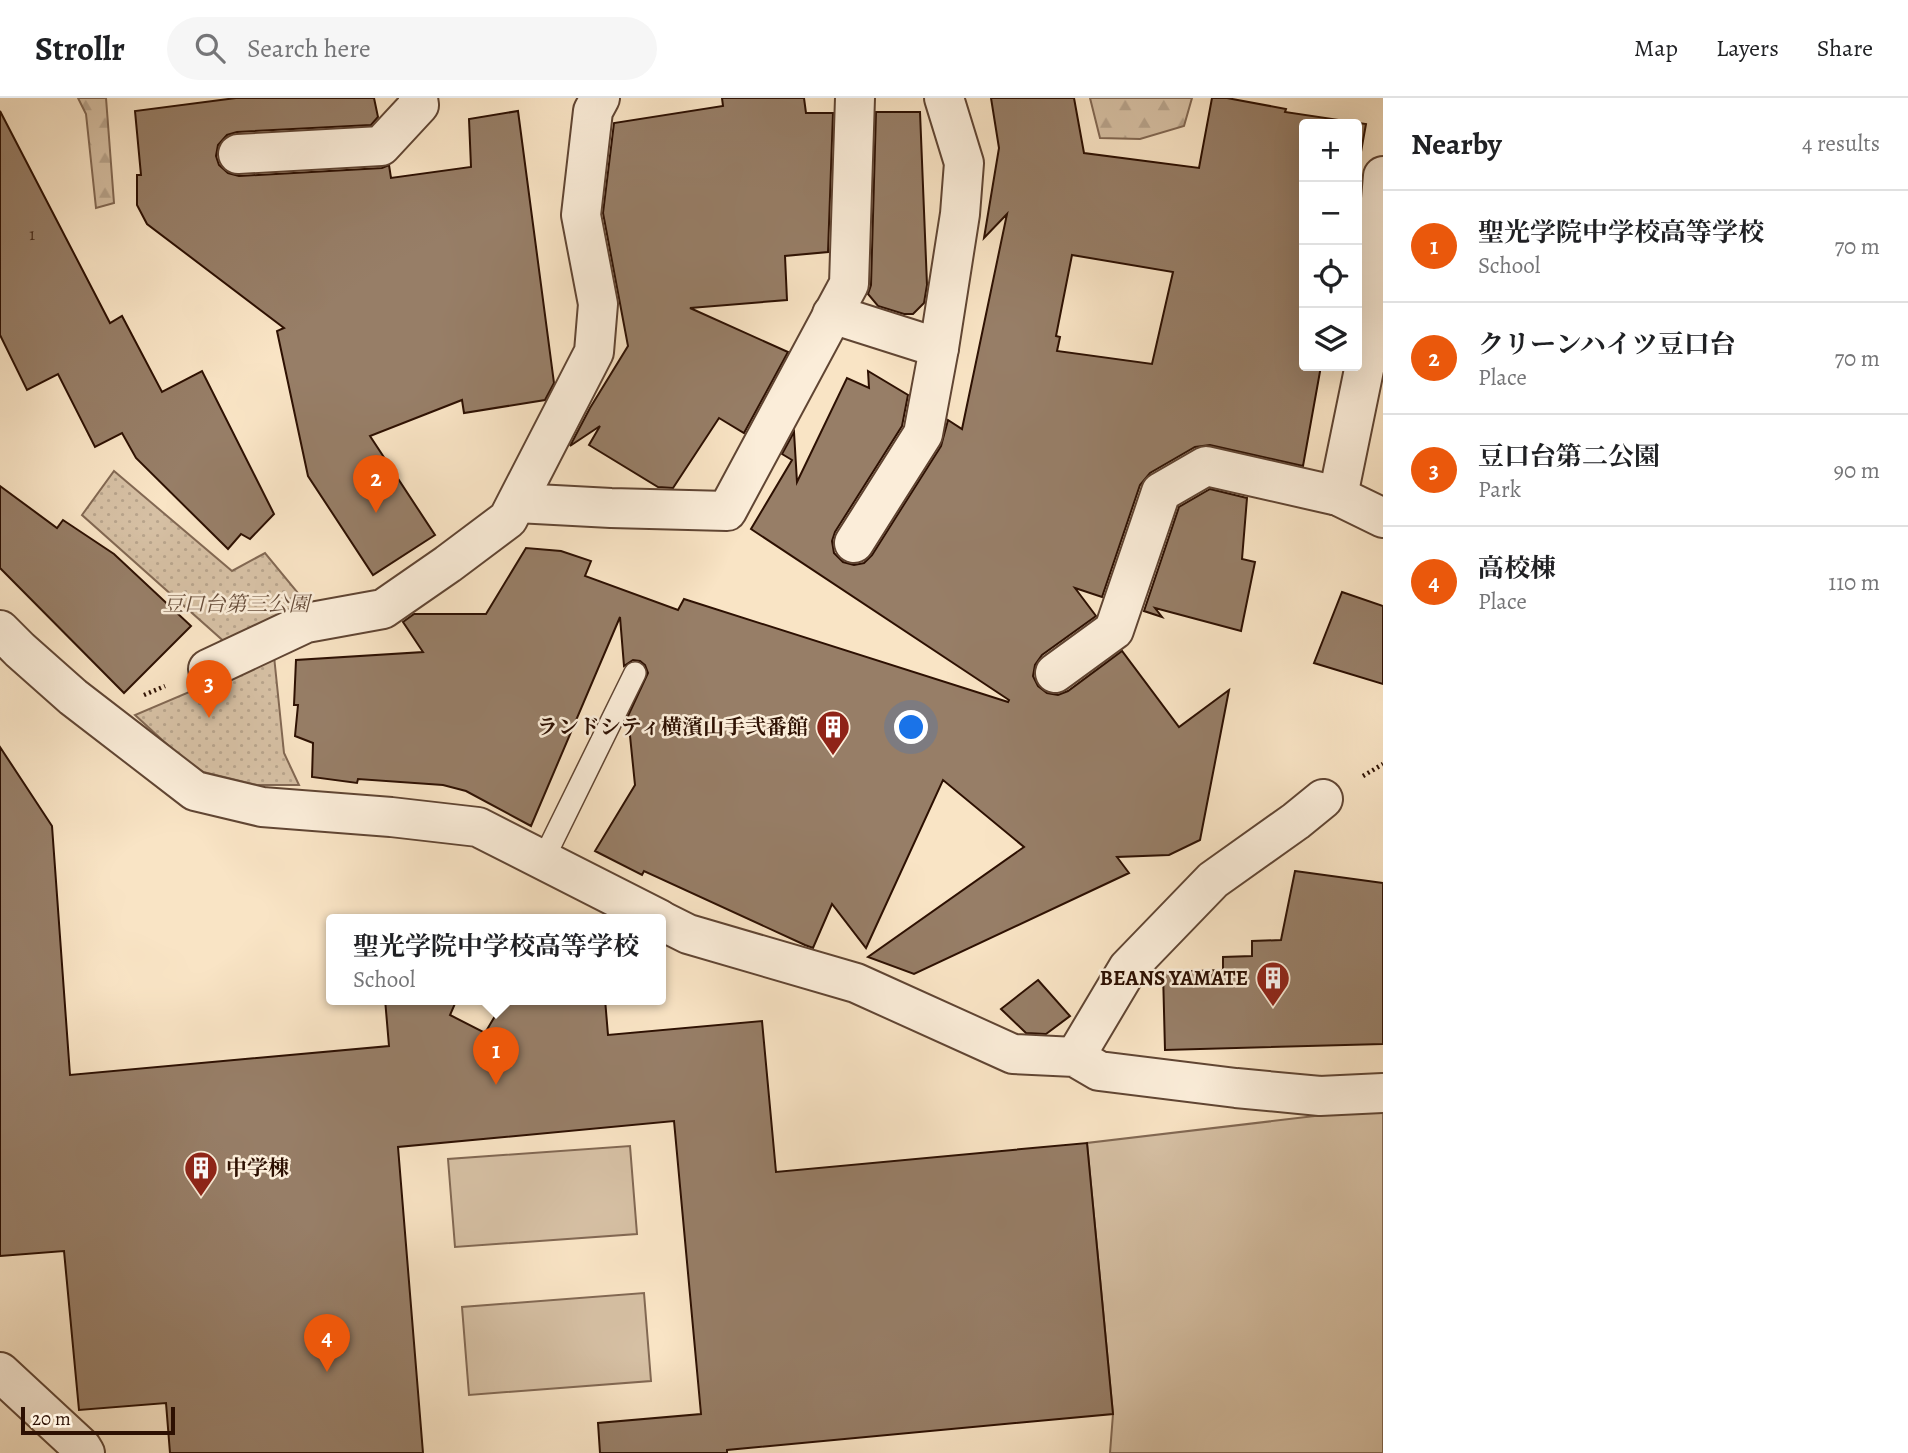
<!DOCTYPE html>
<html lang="en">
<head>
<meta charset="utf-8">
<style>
	:root { --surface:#fff; --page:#f6f6f6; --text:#202124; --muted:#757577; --line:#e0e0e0; --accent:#ea580c }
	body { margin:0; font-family:Alegreya,"Noto Serif JP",serif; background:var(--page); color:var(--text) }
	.controls { position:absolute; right:21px; top:21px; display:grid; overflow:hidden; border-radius:7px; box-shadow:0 7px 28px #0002 }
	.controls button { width:63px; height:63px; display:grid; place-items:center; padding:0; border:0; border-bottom:2px solid var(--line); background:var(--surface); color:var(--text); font:35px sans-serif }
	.scale { position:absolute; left:21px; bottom:18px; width:154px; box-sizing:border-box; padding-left:7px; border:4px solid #2d1002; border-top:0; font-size:19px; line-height:24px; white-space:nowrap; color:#2d1002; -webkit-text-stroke:5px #fbedd9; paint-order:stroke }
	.you { position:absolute; left:912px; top:630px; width:24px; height:24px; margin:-18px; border:5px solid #fff; border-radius:50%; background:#1a73e8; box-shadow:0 0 0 10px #1a73e833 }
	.badge { display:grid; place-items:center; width:46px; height:46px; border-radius:50%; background:var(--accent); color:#fff; font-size:23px; font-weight:700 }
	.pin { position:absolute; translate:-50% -58px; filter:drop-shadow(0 2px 4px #0008) }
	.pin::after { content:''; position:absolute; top:37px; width:24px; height:21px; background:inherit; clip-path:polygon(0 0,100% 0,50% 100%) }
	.popup { position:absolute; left:326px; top:816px; width:340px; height:91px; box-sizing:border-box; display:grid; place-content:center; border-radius:7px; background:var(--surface); filter:drop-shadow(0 2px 5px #0005); font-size:23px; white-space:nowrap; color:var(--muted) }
	.popup b { font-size:26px; color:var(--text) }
	.popup::after { content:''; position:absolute; left:50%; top:100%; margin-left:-14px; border:14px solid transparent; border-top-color:var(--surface) }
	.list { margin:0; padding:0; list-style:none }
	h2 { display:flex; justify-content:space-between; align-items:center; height:91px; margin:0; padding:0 28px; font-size:30px }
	h2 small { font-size:23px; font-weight:400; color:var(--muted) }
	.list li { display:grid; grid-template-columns:46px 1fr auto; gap:21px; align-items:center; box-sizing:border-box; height:112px; padding:0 28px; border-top:2px solid var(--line) }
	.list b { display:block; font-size:26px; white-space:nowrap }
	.list p { margin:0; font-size:23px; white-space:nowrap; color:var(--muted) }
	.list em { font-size:23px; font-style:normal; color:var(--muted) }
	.icon { flex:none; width:38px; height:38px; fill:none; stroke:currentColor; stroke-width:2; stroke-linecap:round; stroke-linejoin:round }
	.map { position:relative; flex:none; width:1383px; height:1355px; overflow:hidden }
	header { display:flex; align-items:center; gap:42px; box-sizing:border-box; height:98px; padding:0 35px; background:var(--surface); border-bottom:2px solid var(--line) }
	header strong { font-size:33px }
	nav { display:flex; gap:38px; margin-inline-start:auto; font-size:24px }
	.search { width:490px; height:63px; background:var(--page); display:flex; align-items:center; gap:18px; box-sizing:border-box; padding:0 24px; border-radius:38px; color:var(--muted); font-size:26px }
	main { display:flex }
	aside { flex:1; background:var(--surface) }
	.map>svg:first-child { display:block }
	.green { fill:url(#green-dots); stroke:#826853; stroke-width:2 }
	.forest { fill:url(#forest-firs); stroke:#826853; stroke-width:2 }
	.pitch { fill:#d6c0a4; stroke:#826853; stroke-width:2 }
	.building { fill:#977e67; stroke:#2d1002; stroke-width:2; fill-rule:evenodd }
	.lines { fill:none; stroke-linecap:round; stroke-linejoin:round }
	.service-casing { stroke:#604533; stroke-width:24 }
	.minor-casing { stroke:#604533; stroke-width:42 }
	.path { stroke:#2d1002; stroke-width:4.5; stroke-dasharray:2 3.5; stroke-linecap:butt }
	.service { stroke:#fbedd9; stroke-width:21 }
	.minor { stroke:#fbedd9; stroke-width:38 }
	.labels { text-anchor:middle; stroke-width:5; stroke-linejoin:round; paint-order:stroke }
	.number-label { font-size:18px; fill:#482c1b }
	.park-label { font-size:21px; font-style:italic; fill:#684e3b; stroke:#fbedd9 }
	.poi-label { font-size:21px; font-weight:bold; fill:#2d1002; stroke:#fbedd9; text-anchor:end }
</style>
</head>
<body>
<header>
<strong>Strollr</strong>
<div class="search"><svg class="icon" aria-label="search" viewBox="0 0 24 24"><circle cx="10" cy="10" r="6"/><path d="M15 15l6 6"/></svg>Search here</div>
<nav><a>Map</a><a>Layers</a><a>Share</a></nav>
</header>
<main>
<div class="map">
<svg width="1383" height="1355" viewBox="0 0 1383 1355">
	<defs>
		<pattern id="green-dots" width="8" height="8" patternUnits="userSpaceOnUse" patternTransform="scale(1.75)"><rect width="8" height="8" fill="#d6c0a4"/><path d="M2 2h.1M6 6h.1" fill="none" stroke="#b8a48c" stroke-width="1.8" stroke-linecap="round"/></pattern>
		<pattern id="forest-firs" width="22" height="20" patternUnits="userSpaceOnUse" patternTransform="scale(1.75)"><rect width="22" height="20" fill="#d6c0a4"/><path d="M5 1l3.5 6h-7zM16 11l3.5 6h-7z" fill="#b8a48c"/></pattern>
	</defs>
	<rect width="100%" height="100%" fill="#f9e4c5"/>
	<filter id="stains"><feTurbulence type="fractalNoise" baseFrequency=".00286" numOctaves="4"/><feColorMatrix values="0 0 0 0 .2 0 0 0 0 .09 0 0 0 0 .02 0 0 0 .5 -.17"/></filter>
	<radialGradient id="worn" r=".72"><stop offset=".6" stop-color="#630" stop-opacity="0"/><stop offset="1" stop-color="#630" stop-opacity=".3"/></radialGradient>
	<!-- green -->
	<g class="green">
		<path d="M114 373 232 473 265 455 312 512 228 547 82 417Z"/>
		<path d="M274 558 284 655 299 687H257L195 672 135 617Z"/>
	</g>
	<!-- forest -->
	<g class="forest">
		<path d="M78 0H106L114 105 96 110 86 16Z"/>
		<path d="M1090 0H1192L1184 28 1140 41 1100 40Z"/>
	</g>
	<!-- pitch -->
	<g class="pitch">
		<path d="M1383 1010V1355H1110L1113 1316 1087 1045Z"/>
		<path d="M630 1048 637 1136 455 1149 448 1061Z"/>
		<path d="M644 1195 651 1283 469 1297 462 1209Z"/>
	</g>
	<!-- building -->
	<g class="building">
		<path d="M236 0H374L378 19 371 27 237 34 227 37 218 47 216 58 219 67 228 75 239 78 382 70 389 67 391 80 471 69 469 21 518 13 554 285 545 302 464 315 462 302 370 338 435 437 373 477 308 378 277 233 284 230 147 126 137 107V77H141L135 13Z"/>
		<path d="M722 0H804L806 15H833L828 154 785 158 787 202 690 210 788 254 744 335 719 320 673 390 658 389 589 347 600 328 570 348 590 310 628 248 603 115 614 25 723 8Z"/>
		<path d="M991 0H1074L1084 55 1199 70 1212 0H1227L1286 11 1285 14 1366 26 1357 76V26H1304V268H1321L1303 368 1210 347 1195 349 1150 375 1140 387 1102 499 1075 490 1096 518 1042 557 1035 567 1033 578 1038 588 1047 595 1058 597 1068 593 1122 553 1179 629 1229 592 1200 742 1169 757 1117 759 1129 775 914 876 868 859 1024 749 943 682 866 850 832 806 813 850 805 847 644 773 642 777 595 753 635 687 628 618 648 575 645 567 640 563 633 562 624 568 620 519 531 728 466 693 443 687 358 681 357 685 312 679 313 645 295 638 298 607H294L296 562 423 554 403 524 414 516H486L526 450 561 453 591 463 585 478 678 512 684 501 1008 604 1009 602 751 431 792 362 782 356 794 334 797 384 847 280 869 290 868 273 908 297 902 328 835 434 832 443 834 455 843 464 854 467 864 465 872 457 941 348 948 322 962 331 1007 116 984 140 999 50ZM1072 157 1173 174 1152 266 1057 253 1060 239 1056 238Z"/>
		<path d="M0 13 110 225 122 218 162 294 202 273 274 416 250 441 241 436 228 451 136 360 122 335 95 349 58 276 27 292 0 237Z"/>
		<path d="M876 14H920L927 187 924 205 913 216H904L878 208 868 196 871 187Z"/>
		<path d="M0 388 57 430 63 422 114 456 191 528 124 595 0 470Z"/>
		<path d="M1210 391 1247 400 1242 461 1255 464 1241 533 1155 510 1162 519 1144 513 1179 409Z"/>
		<path d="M1342 494 1383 508V586L1314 565Z"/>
		<path d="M0 649 52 728 70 977 389 948 385 901H457L450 917 485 935 505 901H605L608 937 762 923 776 1074 1087 1045 1113 1316 727 1352V1355H600L598 1325 701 1316 674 1023 398 1049 423 1355H170L166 1305 79 1312 64 1153 0 1158Z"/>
		<path d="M1295 773 1383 785V946L1165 952 1163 874 1223 872V859L1252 858V843L1281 842Z"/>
		<path d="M1038 882 1070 918 1046 936 1026 935 1001 911Z"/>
	</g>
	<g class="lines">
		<!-- service casing -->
		<g class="service-casing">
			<path id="service" d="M543 762 635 575"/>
		</g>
		<!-- minor casing -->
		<g class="minor-casing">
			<g id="minor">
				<path d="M238 56 381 48 419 7 418 0"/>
				<path d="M832 216 939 250"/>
				<path d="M1338 398 1368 252 1383 78"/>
				<path d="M517 405 611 410 727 413 849 186 855 0"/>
				<path d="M854 445 923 336 939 250 960 116 964 65 944 0"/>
				<path d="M0 532 20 552 73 599 195 693 262 709 391 719 478 729 659 821"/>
				<path d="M208 571 306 525 383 511 448 466 508 421 594 254 598 206 581 117 593 13 600 0"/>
				<path d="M1055 575 1114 532 1161 394 1206 368 1338 398 1383 420"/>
				<path d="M660 822 688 836 856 885 1013 956 1075 959 1099 973 1236 990 1320 998 1383 995"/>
				<path d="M1075 959 1128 870 1213 782 1296 723 1323 701"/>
				<path d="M0 1274 82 1350 85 1355"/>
			</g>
		</g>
		<!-- path -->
		<g class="path">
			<path d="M144 597 165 588"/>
			<path d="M1363 678 1383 666"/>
		</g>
		<!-- service -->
		<use href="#service" class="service"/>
		<!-- minor -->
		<use href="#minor" class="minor"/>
	</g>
	<!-- icons -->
	<defs>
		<g id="building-pin" transform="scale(1.75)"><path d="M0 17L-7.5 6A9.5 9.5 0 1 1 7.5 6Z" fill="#8f2418" stroke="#fbedd9"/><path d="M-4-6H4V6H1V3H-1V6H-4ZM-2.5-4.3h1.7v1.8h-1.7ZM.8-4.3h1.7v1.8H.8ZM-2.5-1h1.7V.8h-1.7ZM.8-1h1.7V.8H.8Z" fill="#fff"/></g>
	</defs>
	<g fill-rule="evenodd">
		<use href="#building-pin" x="833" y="629"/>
		<use href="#building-pin" x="1273" y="880"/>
		<use href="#building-pin" x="201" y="1070"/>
	</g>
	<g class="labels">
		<!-- number labels -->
		<g class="number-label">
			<text x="32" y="142">1</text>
		</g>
		<!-- park labels -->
		<g class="park-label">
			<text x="236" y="513">豆口台第三公園</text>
		</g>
		<!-- poi labels -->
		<g class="poi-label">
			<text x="808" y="636">ランドシティ横濱山手弐番館</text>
			<text x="1248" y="887">BEANS YAMATE</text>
			<text x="226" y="1077" text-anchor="start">中学棟</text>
		</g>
	</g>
	<rect width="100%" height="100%" filter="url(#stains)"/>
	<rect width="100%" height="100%" fill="url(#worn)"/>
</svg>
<div class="controls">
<button>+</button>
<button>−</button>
<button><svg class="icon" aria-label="locate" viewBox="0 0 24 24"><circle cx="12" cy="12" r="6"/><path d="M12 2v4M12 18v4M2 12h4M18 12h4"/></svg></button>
<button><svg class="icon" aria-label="layers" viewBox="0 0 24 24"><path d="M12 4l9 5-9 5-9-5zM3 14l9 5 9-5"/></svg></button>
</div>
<div class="scale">20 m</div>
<div class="you"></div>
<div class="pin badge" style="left:496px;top:987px">1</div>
<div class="popup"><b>聖光学院中学校高等学校</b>School</div>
<div class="pin badge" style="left:376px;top:415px">2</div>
<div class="pin badge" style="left:209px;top:620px">3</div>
<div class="pin badge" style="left:327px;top:1274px">4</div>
</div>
<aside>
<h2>Nearby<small>4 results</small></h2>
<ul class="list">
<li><span class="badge">1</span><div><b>聖光学院中学校高等学校</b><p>School</p></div><em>70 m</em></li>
<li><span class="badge">2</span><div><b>クリーンハイツ豆口台</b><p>Place</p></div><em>70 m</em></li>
<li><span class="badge">3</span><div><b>豆口台第二公園</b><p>Park</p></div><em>90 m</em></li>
<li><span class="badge">4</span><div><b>高校棟</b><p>Place</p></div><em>110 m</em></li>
</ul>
</aside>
</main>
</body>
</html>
